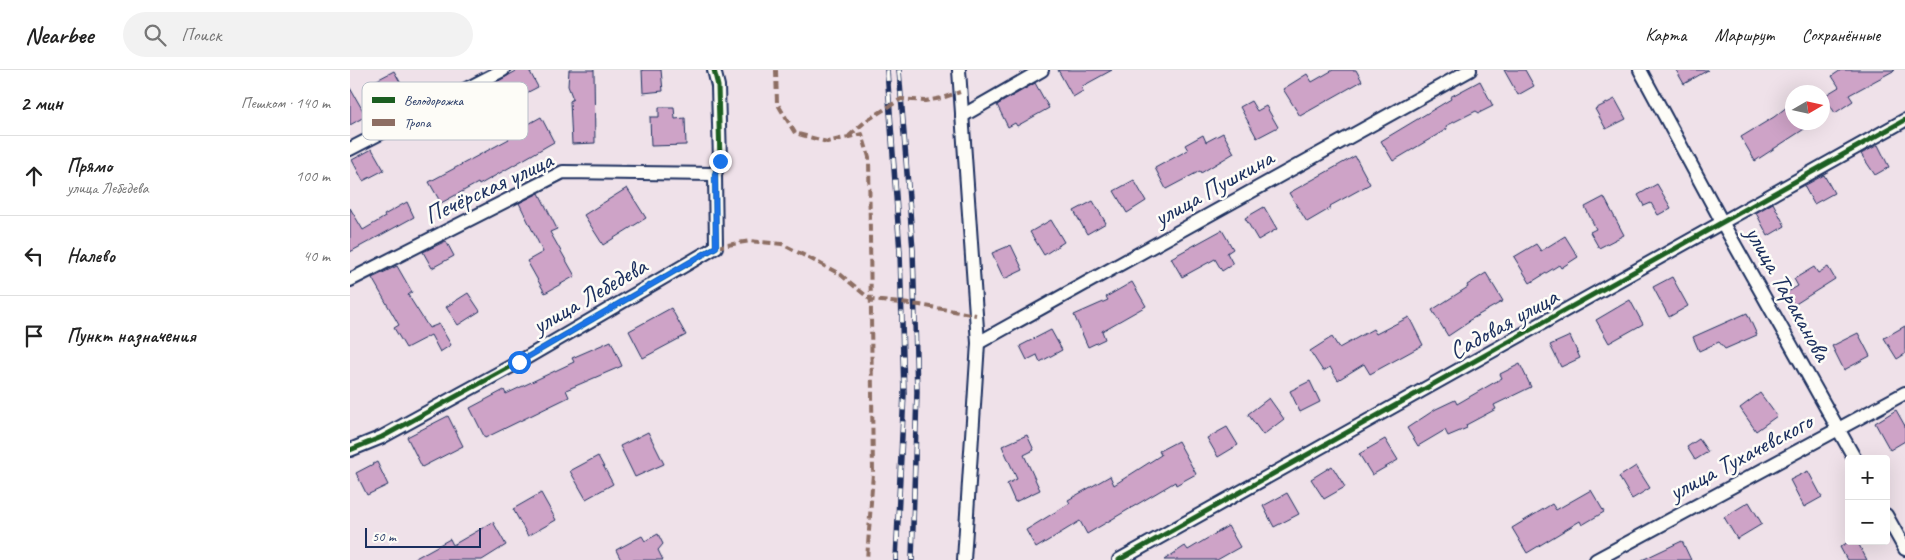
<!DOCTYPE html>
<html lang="ru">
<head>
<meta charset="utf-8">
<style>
	:root { --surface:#fff; --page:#f2f2f2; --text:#222; --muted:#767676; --line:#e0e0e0 }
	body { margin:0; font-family:Caveat,sans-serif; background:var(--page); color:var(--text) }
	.controls { position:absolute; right:15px; bottom:15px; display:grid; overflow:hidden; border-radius:5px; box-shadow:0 5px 20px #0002 }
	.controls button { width:45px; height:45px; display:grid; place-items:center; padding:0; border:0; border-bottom:1px solid var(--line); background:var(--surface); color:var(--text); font:25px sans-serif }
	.compass { position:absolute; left:1435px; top:15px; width:45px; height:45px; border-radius:50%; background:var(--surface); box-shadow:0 5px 20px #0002; rotate:81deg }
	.scale { position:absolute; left:15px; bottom:12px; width:116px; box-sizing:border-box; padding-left:5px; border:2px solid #1b2f5e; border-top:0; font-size:14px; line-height:18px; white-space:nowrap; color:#1b2f5e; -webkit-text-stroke:4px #fdfcf7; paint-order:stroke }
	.stop { position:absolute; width:15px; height:15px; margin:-11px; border:4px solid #1a73e8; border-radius:50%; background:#fff }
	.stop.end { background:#1a73e8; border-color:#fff; box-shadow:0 1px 5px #0008 }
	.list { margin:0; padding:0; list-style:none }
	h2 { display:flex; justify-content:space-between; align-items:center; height:65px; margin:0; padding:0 20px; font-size:21px }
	h2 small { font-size:16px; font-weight:400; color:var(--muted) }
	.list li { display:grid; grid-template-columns:32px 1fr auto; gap:15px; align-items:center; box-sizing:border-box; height:80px; padding:0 20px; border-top:1px solid var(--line) }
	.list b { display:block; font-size:19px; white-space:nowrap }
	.list p { margin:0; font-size:16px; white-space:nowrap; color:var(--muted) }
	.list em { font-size:16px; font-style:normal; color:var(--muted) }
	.icon { flex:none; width:28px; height:28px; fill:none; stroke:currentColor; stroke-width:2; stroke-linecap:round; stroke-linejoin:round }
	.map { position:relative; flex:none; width:1555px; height:490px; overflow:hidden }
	header { display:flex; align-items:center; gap:30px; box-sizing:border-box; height:70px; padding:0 25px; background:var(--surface); border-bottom:1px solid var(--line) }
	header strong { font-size:24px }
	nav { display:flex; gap:28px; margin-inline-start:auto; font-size:18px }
	.search { width:350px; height:45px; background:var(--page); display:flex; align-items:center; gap:12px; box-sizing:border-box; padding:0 18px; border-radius:28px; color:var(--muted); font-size:19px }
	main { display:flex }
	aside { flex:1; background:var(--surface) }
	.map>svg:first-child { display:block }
	.building { fill:#cea3c7; stroke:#1b2f5e }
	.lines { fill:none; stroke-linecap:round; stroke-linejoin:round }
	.minor-casing { stroke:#1b2f5e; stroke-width:16 }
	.minor { stroke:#fdfcf7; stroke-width:12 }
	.rail-casing { stroke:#1b2f5e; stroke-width:5.5 }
	.rail { stroke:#fdfcf7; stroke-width:4; stroke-dasharray:11; stroke-linecap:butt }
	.quiet { stroke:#8d6e63; stroke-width:4; stroke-dasharray:8 4; stroke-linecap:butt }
	.cycleway-casing { stroke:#fdfcf7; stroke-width:8 }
	.cycleway { stroke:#1b5e20; stroke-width:5 }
	.route { stroke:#1a73e8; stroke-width:6 }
	.labels { text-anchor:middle; stroke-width:5; stroke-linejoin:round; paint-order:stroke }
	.street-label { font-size:25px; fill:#1b2f5e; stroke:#fdfcf7 }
	.key { fill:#fdfcf7; stroke:#b9bec9; stroke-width:1 }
	.key-label { font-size:14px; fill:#1b2f5e }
</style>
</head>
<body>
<header>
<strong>Nearbee</strong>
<div class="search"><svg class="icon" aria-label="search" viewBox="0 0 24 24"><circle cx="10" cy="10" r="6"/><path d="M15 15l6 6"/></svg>Поиск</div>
<nav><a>Карта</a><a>Маршрут</a><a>Сохранённые</a></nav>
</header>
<main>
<aside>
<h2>2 мин<small>Пешком · 140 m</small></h2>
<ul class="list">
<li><svg class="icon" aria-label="ahead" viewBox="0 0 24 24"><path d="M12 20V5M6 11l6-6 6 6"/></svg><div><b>Прямо</b><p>улица Лебедева</p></div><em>100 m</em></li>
<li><svg class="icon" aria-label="left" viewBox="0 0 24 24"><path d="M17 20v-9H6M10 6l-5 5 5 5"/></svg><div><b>Налево</b></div><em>40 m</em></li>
<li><svg class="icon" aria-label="arrive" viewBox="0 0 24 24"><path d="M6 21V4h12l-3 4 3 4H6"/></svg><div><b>Пункт назначения</b></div></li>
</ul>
</aside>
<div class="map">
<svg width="1555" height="490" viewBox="0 0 1555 490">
	<rect width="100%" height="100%" fill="#efe1e9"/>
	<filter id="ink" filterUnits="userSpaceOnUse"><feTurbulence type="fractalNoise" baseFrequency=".02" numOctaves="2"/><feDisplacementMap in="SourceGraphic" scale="10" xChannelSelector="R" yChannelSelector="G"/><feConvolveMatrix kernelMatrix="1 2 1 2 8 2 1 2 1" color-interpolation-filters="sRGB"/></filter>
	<g filter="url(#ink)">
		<!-- building -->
		<g class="building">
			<path d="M168 0H179L188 17 153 35 143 14Z"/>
			<path d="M219 0H244L245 73 222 74 220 31 223 29 218 16Z"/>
			<path d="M292 0H311L313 21 293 23Z"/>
			<path d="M708 0H762L731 17 733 21 723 27Z"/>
			<path d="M983 0H1006L1012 11 950 46 933 19 957 4 962 12Z"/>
			<path d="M1154 0H1175L1184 16 1168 25Z"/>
			<path d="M1326 0H1358L1334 14Z"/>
			<path d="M1491 0H1545L1499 25 1503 31 1485 43 1474 26 1489 17 1482 6Z"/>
			<path d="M44 1 55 21 36 31 25 11Z"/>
			<path d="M1130 11 1143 36 1129 43 1126 41 1096 56 1097 59 1043 91 1031 71 1101 29 1100 27Z"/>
			<path d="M685 13 699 38 667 56 665 53 658 57 647 35Z"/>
			<path d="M0 18 16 46 0 55Z"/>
			<path d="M1265 29 1276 49 1256 59 1245 39Z"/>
			<path d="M901 31 907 41 916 36 928 57 907 68 890 37Z"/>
			<path d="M1442 33V52H1465L1405 91 1391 67 1424 47Z"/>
			<path d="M309 37H324L325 49 335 48 336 75 301 76 300 47H309Z"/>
			<path d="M191 47 204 72 129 115 128 113 91 133 79 112 159 69 157 66Z"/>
			<path d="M873 63 884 83 851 103 850 101 816 119 805 98 838 80 835 75 853 65 856 72Z"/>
			<path d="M1528 75 1539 97 1525 105 1511 84Z"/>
			<path d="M22 79 34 100 13 111 2 90Z"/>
			<path d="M1005 86 1020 114 980 136 981 138 957 152 939 123Z"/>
			<path d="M1474 105 1484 123 1464 134 1454 116Z"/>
			<path d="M784 110 796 131 777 143 764 121Z"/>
			<path d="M1307 114 1321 138 1308 145 1301 133 1294 136 1288 125Z"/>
			<path d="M277 118 296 148 253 175 234 145Z"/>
			<path d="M189 123 207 159 200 162 225 206 195 223 177 191 193 182 169 133Z"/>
			<path d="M1254 127 1274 165 1249 178 1240 162 1246 159 1235 137Z"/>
			<path d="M743 131 756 153 737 164 724 141Z"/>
			<path d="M57 132 64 147 0 182V138L13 160 35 147 34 145Z"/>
			<path d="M1423 133 1435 156 1418 166 1406 143Z"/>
			<path d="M914 137 927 159 908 170 895 148Z"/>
			<path d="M701 150 714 172 694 185 680 162Z"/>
			<path d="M872 160 883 179 877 183 883 194 872 201 865 189 832 207 821 188Z"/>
			<path d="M1215 166 1228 187 1211 198 1209 195 1180 213 1164 187 1186 174 1191 181Z"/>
			<path d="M96 171 104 186 82 198 73 182Z"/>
			<path d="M661 175 673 200 654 209 642 183Z"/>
			<path d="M47 196 62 222 58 225 79 258 89 254 101 275 90 282 81 265 56 278 44 258 49 255 22 208Z"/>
			<path d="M1464 197 1468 203 1478 197 1485 209 1444 235 1436 223 1448 216 1444 209Z"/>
			<path d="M1136 203 1153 231 1118 251 1119 252 1098 266 1082 240 1118 217 1117 215Z"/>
			<path d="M1322 207 1338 236 1319 247 1303 217Z"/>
			<path d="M782 212 796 236 752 261 755 269 738 277 724 245 758 230 756 227Z"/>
			<path d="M118 223 130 241 108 255 96 237Z"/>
			<path d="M1280 230 1293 254 1259 273 1246 250Z"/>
			<path d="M321 238 336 265 293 288 279 261Z"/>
			<path d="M1397 243 1407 265 1375 279 1369 272 1349 281 1343 267Z"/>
			<path d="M1059 247 1073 275 1020 304 1014 294 988 310 980 297 973 301 960 281 982 267 989 278 1023 259 1026 264Z"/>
			<path d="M1555 256V284L1547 289 1534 268Z"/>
			<path d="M701 260 712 280 690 292 687 285 677 290 670 276Z"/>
			<path d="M1508 263 1520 286 1494 300 1482 276Z"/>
			<path d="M1220 266 1230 288 1211 297 1200 275Z"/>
			<path d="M261 271 272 296 216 320 219 327 135 368 120 338 154 320 156 324 224 292 222 288Z"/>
			<path d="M1170 294 1181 317 1144 335 1146 339 1116 355 1117 358 1098 366 1095 360 1068 376 1057 358 1086 339 1105 330 1107 334 1152 308 1150 304Z"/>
			<path d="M960 311 970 332 950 342 940 321Z"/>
			<path d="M1410 323 1427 346 1406 361 1390 338Z"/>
			<path d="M919 328 934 349 913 365 898 344Z"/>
			<path d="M1546 340 1555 356V371L1540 380 1525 353Z"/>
			<path d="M98 346 113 376 72 397 57 367Z"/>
			<path d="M877 357 888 375 868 387 857 368Z"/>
			<path d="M298 362 314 394 285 407 270 376Z"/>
			<path d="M677 365 684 380 674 385 690 420 665 432 657 414 667 409 652 376Z"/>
			<path d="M1035 369 1048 390 1022 405 1009 384Z"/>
			<path d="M1349 369 1358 382 1345 390 1337 377Z"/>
			<path d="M828 371 846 404 826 415 825 412 737 464 730 451 686 478 676 460 720 433 718 430 760 406 764 415 811 385 809 381Z"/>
			<path d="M248 386 263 414 236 429 220 401Z"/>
			<path d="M27 392 38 415 17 425 6 403Z"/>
			<path d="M982 396 995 417 974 429 961 409Z"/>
			<path d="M1286 396 1300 418 1282 429 1269 407Z"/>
			<path d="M1458 401 1472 427 1454 437 1440 410Z"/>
			<path d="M1241 420 1254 442 1232 455 1230 451 1177 483 1162 458 1202 434 1206 440Z"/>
			<path d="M191 423 206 450 178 466 163 439Z"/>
			<path d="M937 423 949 444 924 457 913 436Z"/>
			<path d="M1399 432 1412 454 1387 469 1374 447Z"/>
			<path d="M143 452 156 475 132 490H62L100 469 103 475Z"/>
			<path d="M878 456 890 477 867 490H814L835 476 838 480Z"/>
			<path d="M308 464 313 474 308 480 313 490H271L266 480 292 466 295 471Z"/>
			<path d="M1332 471 1341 490H1292Z"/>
			<path d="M1500 471H1507L1517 490H1497L1490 477Z"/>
		</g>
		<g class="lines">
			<!-- minor casing -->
			<g class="minor-casing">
				<g id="minor">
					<path d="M609 0 628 273 614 490"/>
					<path d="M1290 0 1372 152 1505 389"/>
					<path d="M612 46 692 0"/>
					<path d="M0 79 153 0"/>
					<path d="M0 210 213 102 365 104"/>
					<path d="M628 273 1120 0"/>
					<path d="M0 380 32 367 169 292 366 177 365 104 370 91 368 16 364 0"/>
					<path d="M1536 445 1555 479"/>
					<path d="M769 490 1555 50"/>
					<path d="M1246 490 1555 323"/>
				</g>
			</g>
			<!-- minor -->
			<use href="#minor" class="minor"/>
			<!-- rail casing -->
			<g class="rail-casing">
				<g id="rail">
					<path d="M537 0 550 182 554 323 546 490"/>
					<path d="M549 0 563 180 567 322 562 490"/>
				</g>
			</g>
			<!-- rail -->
			<use href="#rail" class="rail"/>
			<!-- quiet -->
			<g class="quiet">
				<path d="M426 0 427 33 445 63 477 72 512 64 519 87 523 403 517 490"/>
				<path d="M499 66 516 51 551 29 575 31 592 28 610 22"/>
				<path d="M366 177 400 171 432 174 490 204 521 230 570 235 626 245"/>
			</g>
			<!-- cycleway casing -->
			<g class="cycleway-casing">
				<g id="cycleway">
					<path d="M0 380 32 367 169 292 366 177 365 104 370 91 368 16 364 0"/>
					<path d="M769 490 1555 50"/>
				</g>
			</g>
			<!-- cycleway -->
			<use href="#cycleway" class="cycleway"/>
		</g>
	</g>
	<g class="lines" filter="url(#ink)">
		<!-- route -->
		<path class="route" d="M169 292 366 177 365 104 370 91"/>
	</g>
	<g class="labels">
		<!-- street labels -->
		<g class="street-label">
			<text transform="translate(138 117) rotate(-25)" y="9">Печёрская улица</text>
			<text transform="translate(863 117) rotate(-29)" y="9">улица Пушкина</text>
			<text transform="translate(1439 223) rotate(61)" y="9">улица Тараканова</text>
			<text transform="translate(239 225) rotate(-30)" y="9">улица Лебедева</text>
			<text transform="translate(1153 253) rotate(-29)" y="9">Садовая улица</text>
			<text transform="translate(1390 386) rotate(-28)" y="9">улица Тухачевского</text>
		</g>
	</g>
	<!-- legend -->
	<rect x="12" y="12" width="166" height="58" rx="8" class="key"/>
	<rect x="22" y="27" width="23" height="6" fill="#1b5e20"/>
	<rect x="22" y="49" width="23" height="7" fill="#8d6e63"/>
	<g class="key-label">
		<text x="54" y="35">Велодорожка</text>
		<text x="54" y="57">Тропа</text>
	</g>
</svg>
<div class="controls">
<button>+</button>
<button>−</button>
</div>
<svg class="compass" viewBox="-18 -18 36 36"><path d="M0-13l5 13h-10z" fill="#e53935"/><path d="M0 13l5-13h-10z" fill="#767676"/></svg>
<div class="scale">50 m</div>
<div class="stop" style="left:169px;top:292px"></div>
<div class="stop end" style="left:370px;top:91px"></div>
</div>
</main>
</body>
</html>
